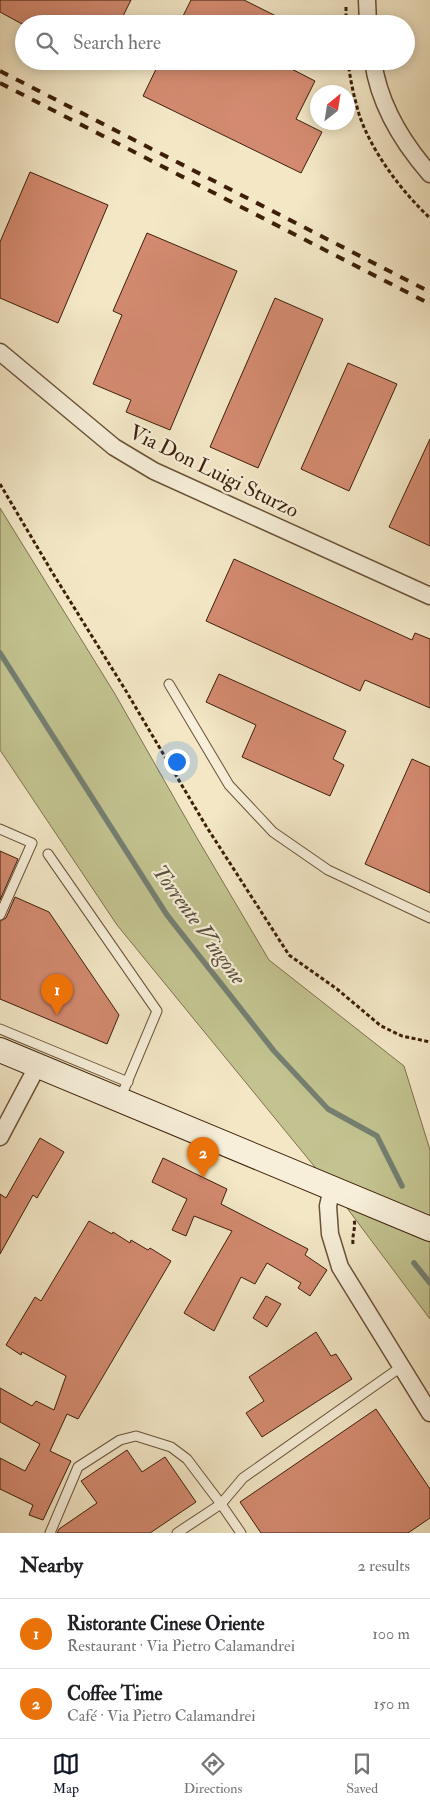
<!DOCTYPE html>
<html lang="en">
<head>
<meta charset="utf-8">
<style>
	:root { --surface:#fff; --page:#f2f2f2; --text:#202124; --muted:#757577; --line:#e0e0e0; --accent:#111827 }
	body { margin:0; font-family:"IM FELL Double Pica",serif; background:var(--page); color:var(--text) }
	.compass { position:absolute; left:310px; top:85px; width:45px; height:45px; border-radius:50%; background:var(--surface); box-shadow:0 2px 12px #0003; rotate:30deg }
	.you { position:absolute; left:176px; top:761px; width:18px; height:18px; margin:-12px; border:4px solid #fff; border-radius:50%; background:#1a73e8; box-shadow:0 0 0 8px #1a73e833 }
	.badge { display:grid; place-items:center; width:32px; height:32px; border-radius:50%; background:var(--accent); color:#fff; font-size:16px; font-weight:700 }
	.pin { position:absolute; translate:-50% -41px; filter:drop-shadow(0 1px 2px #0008) }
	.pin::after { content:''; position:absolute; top:26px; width:18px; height:15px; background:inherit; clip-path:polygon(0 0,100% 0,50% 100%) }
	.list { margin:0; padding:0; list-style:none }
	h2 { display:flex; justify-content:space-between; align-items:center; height:65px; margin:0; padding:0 20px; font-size:21px }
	h2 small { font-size:16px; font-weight:400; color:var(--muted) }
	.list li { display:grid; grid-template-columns:32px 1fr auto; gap:15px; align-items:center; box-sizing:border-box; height:70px; padding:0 20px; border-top:1px solid var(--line) }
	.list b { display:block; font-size:19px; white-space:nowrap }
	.list p { margin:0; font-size:16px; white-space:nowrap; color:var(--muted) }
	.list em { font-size:16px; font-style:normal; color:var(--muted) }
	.icon { flex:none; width:28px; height:28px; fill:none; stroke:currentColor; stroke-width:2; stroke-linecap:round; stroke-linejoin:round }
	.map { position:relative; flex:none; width:430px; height:1533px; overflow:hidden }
	.search { position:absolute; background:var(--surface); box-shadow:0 2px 12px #0003; left:15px; right:15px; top:15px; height:55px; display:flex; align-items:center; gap:12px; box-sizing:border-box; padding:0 18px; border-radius:28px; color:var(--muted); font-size:19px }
	.sheet { height:205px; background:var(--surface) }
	nav { display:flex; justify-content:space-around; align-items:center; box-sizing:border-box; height:70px; border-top:1px solid var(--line); background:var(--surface); font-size:14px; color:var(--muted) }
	nav a { display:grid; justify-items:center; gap:2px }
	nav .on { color:var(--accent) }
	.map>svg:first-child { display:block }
	.green { fill:#c2c390; stroke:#80714c }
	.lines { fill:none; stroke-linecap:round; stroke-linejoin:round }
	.stream { stroke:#757f71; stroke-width:5.5 }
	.building { fill:#d38a70; stroke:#3d1f09 }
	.lane-casing { stroke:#6a5138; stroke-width:11 }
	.street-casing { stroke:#6a5138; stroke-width:19 }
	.secondary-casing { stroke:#3d1f09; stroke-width:26 }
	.path { stroke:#3d1f09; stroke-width:3; stroke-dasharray:4 2.5; stroke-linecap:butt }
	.lane { stroke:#f7efda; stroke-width:9 }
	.street { stroke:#f7efda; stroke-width:16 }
	.secondary { stroke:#f7efda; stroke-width:24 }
	.rail { stroke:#3d1f09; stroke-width:4; stroke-dasharray:9 9; stroke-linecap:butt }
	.labels { text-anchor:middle; stroke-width:4.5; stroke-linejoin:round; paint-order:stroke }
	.street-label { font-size:21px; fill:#3d1f09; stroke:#f7efda }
	.water-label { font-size:22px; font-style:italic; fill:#594f3d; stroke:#f7efda }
</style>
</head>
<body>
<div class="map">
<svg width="430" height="1533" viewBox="0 0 430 1533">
	<rect width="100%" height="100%" fill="#f3e7c6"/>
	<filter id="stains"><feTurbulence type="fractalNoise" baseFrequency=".004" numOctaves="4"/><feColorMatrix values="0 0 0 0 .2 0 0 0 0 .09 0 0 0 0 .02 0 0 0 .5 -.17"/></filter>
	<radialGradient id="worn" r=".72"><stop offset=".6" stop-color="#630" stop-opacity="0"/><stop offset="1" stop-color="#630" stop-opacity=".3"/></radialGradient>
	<!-- green -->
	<path class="green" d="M0 508 115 694 197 838 269 960 404 1066 430 1150V1319L332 1188 117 925 0 750Z"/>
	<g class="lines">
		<!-- stream -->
		<g class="stream">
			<path d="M0 653 167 915 274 1051 328 1109 377 1136 402 1186"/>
			<path d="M414 1263 430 1283"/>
		</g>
	</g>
	<!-- building -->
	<g class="building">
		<path d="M0 0H131L119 24H22L0 12Z"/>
		<path d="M191 0H244L292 24H179Z"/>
		<path d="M160 61H276L315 81 296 119 322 132 301 173 143 96Z"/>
		<path d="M30 172 108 205 58 323 0 298V242Z"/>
		<path d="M147 233 237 271 170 430 126 412 131 400 93 384 122 315 113 311Z"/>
		<path d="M275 298 323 319 258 468 210 447Z"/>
		<path d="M348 363 397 384 349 491 301 469Z"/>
		<path d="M430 439V546L389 527Z"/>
		<path d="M234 559 412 640 415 633 430 639V708L365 680 360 691 206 621Z"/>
		<path d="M219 674 346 731 333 759 344 765 330 796 242 757 256 725 206 702Z"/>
		<path d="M412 759 430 767V893L365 864Z"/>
		<path d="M0 851 18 859 0 900Z"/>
		<path d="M15 897 49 912 119 1015 107 1044 0 999V921L6 918Z"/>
		<path d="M40 1138 64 1152 37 1198 33 1195 0 1254V1194L6 1198Z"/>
		<path d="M163 1158 227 1189 221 1204 308 1249 305 1255 327 1270 310 1296 298 1288 301 1283 267 1263 255 1284 241 1277 214 1331 184 1313 232 1231 194 1216 186 1236 172 1230 187 1199 152 1182Z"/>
		<path d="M89 1221 112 1234 113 1232 130 1243 131 1240 148 1250 150 1248 171 1261 78 1419 67 1414 50 1451 71 1461 43 1520 29 1515 33 1505 0 1489V1458L25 1471 40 1444 0 1422V1388L32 1406 36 1401 54 1410 66 1376 22 1352 21 1355 6 1345 35 1297 41 1301Z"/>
		<path d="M266 1296 281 1304 267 1327 253 1318Z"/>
		<path d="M316 1332 331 1356 336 1354 352 1379 262 1437 246 1413 264 1401 249 1377Z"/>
		<path d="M376 1409 430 1489V1518L408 1533H261L240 1502Z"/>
		<path d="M127 1450 142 1472 165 1457 196 1502 150 1533H57L59 1529 97 1503 81 1481Z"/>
	</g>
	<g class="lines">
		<!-- lane casing -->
		<g class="lane-casing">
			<g id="lane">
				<path d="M169 684 229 785 273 832 328 870 430 918"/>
				<path d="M0 829 32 843 0 915"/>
				<path d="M48 854 157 1011 120 1099"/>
				<path d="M0 1029 128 1082"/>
				<path d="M50 1533 78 1467 120 1440 136 1436 171 1447 187 1459 221 1504 243 1478 401 1367"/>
				<path d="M177 1533 221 1504 241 1533"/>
			</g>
		</g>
		<!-- street casing -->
		<g class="street-casing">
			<g id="street">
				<path d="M367 0 368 24"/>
				<path d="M373 61C379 104 402 142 430 174"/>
				<path d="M0 352 114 447 154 471 430 596"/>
				<path d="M0 1137 38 1065"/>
				<path d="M332 1188 328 1206 330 1234 340 1267 430 1413"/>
			</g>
		</g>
		<!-- secondary casing -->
		<g class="secondary-casing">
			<path id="secondary" d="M0 1050 430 1229"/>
		</g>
		<!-- path -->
		<g class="path">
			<path d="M346 24V7"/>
			<path d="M348 61C350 79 354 97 359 114 371 151 402 192 430 218"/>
			<path d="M0 484 52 572 126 691 206 826 289 955 337 989 381 1026 402 1036 430 1042"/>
			<path d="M353 1244C352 1234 356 1228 354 1219"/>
		</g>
		<!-- lane -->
		<use href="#lane" class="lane"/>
		<!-- street -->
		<use href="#street" class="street"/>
		<!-- secondary -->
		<use href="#secondary" class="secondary"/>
		<!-- rail -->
		<g class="rail">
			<path d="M0 71 430 292"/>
			<path d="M0 83 430 304"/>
		</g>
	</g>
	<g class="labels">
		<!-- street labels -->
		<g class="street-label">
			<text transform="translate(214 471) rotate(26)" y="7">Via Don Luigi Sturzo</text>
		</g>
		<!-- water labels -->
		<g class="water-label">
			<text transform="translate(200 924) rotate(54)" y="8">Torrente Vingone</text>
		</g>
	</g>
	<rect width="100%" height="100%" filter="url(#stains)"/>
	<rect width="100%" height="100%" fill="url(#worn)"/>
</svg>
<svg class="compass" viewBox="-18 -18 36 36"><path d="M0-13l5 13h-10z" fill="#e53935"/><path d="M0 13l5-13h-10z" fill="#757577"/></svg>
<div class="you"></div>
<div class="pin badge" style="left:57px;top:1015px;background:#e8710a">1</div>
<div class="pin badge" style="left:203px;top:1178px;background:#e8710a">2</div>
<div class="search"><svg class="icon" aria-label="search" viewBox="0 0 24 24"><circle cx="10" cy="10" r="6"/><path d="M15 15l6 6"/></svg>Search here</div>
</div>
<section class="sheet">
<h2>Nearby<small>2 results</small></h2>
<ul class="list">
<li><span class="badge" style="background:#e8710a">1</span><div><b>Ristorante Cinese Oriente</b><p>Restaurant · Via Pietro Calamandrei</p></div><em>100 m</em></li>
<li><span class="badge" style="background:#e8710a">2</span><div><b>Coffee Time</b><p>Café · Via Pietro Calamandrei</p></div><em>150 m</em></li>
</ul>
</section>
<nav>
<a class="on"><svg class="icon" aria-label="map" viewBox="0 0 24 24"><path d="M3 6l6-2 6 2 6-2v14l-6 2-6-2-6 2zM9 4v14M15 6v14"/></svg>Map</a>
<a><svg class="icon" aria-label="directions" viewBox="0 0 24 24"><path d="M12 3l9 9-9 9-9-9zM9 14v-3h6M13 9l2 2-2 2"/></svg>Directions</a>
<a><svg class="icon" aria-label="saved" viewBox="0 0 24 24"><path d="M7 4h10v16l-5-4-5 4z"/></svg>Saved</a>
</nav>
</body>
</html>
